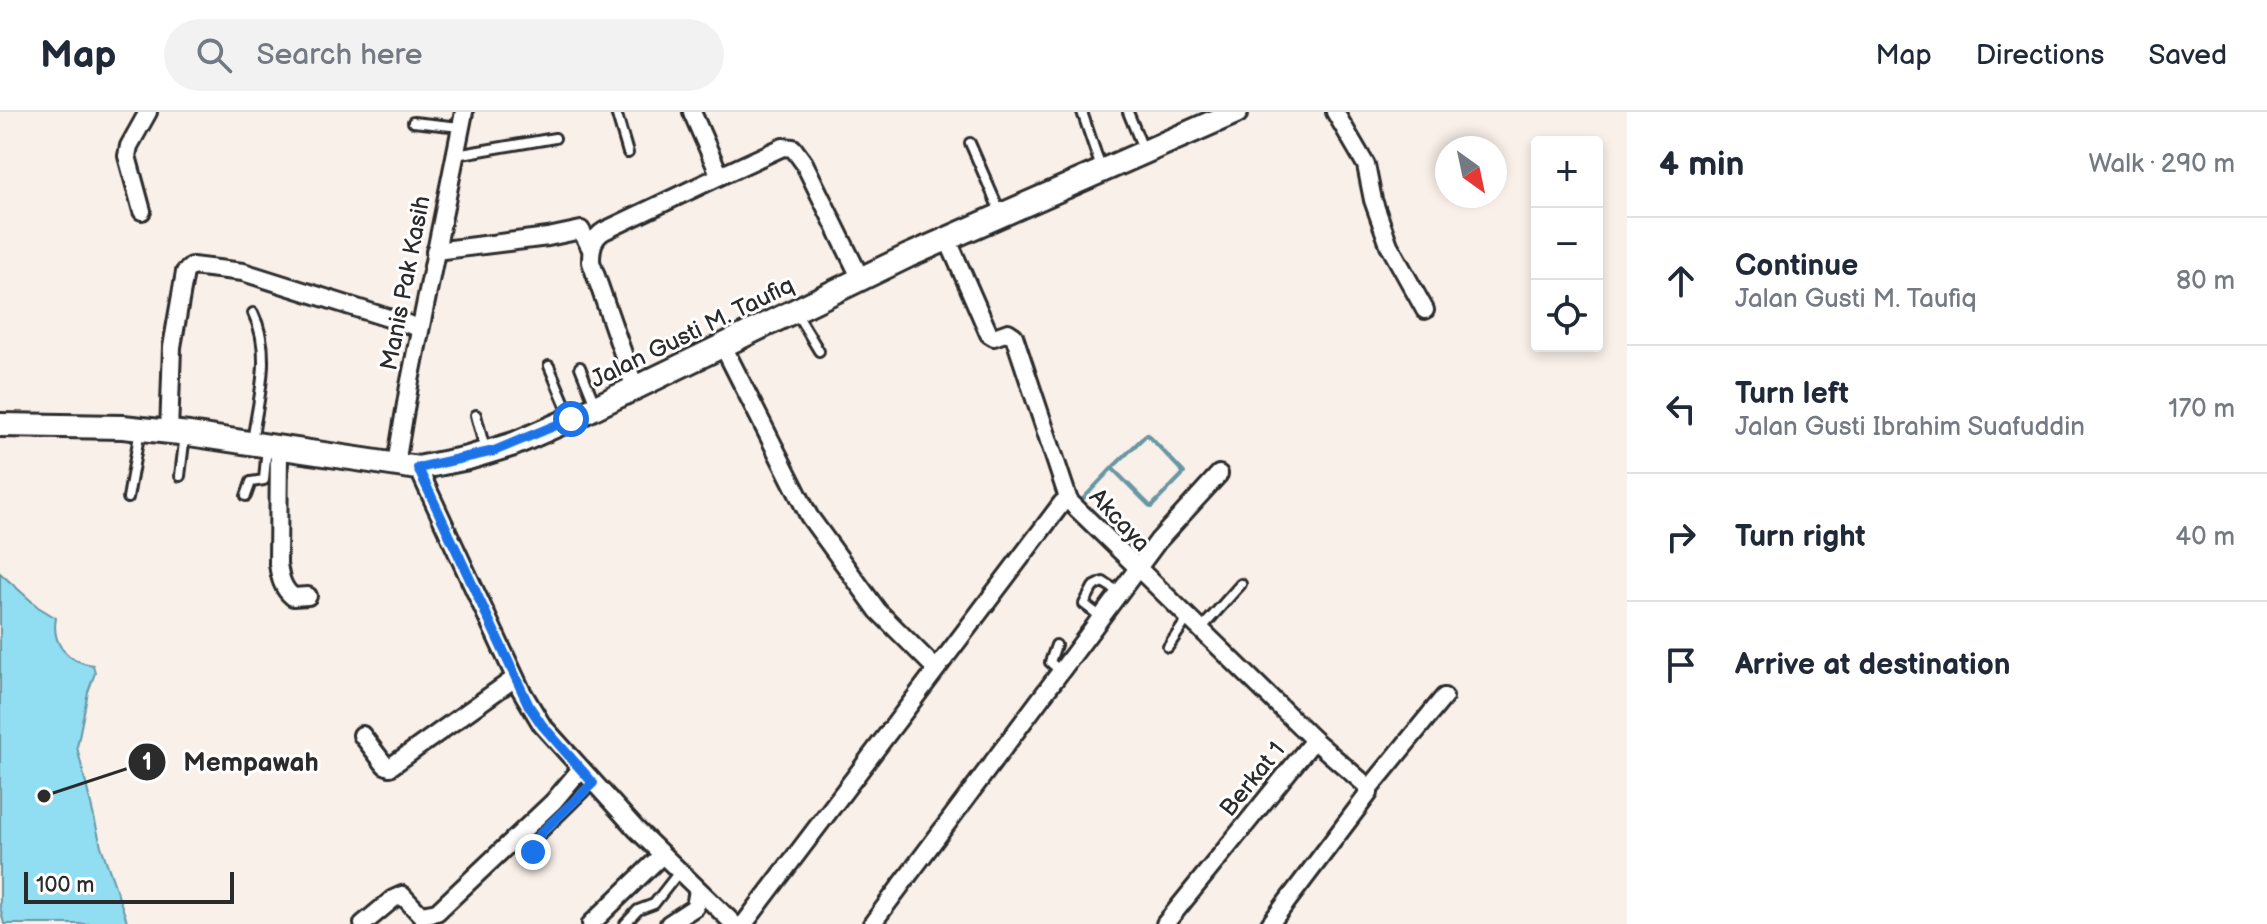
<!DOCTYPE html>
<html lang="en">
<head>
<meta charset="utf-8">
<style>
	:root { --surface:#fff; --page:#f2f2f3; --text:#1f2937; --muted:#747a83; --line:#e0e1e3 }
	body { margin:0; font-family:"Balsamiq Sans",sans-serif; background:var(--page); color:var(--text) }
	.controls { position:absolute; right:24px; top:24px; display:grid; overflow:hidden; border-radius:8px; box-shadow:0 4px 12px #0003 }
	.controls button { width:72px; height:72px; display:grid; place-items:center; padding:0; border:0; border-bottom:2px solid var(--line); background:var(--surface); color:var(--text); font:40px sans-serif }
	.compass { position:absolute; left:1435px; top:24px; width:72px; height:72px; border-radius:50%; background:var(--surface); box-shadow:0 4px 12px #0003; rotate:147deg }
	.scale { position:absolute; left:24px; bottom:20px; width:210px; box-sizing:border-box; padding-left:8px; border:4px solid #2b2b2b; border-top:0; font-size:22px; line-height:28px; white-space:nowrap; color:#2b2b2b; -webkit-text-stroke:6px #fff; paint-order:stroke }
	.stop { position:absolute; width:24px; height:24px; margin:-18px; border:6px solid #1a73e8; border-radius:50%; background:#fff }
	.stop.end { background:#1a73e8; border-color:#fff; box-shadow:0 2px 8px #0008 }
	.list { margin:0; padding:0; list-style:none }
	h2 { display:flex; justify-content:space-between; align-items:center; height:104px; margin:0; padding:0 32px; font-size:34px }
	h2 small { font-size:26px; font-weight:400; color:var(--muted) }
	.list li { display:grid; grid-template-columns:52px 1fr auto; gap:24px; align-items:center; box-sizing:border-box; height:128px; padding:0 32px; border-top:2px solid var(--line) }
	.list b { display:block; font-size:30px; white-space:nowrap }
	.list p { margin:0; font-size:26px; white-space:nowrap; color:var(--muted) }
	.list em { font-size:26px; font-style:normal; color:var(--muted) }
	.icon { flex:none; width:44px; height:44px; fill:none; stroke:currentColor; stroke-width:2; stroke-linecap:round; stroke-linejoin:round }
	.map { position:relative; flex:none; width:1627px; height:812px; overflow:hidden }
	header { display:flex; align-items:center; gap:48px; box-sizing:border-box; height:112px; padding:0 40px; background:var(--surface); border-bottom:2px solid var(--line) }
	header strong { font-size:38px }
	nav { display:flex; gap:44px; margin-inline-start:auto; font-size:28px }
	.search { width:560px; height:72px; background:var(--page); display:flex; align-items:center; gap:20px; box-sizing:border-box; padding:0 28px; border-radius:44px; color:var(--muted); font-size:30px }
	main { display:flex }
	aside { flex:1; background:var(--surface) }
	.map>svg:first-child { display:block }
	.water { fill:#91ddf1; stroke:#6896a2; stroke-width:2 }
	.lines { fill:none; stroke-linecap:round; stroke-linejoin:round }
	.stream { stroke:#6896a2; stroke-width:4 }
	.service-casing { stroke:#2b2b2b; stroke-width:14 }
	.minor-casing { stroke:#2b2b2b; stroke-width:22 }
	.secondary-casing { stroke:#2b2b2b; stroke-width:28 }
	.service { stroke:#fff; stroke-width:8 }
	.minor { stroke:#fff; stroke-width:16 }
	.secondary { stroke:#fff; stroke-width:22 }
	.route { stroke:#1a73e8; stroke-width:10 }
	.labels { text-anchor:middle; stroke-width:6; stroke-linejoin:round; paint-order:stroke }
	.street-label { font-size:24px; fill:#2b2b2b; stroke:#fff }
	.leader { fill:none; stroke:#2b2b2b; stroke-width:3 }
	.callout-dot { fill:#2b2b2b; stroke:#fff; stroke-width:3 }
	.mark-label { font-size:24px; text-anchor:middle; font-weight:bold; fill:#fff }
	.callout-label { font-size:26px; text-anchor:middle; font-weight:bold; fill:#2b2b2b; stroke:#fff; stroke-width:6; stroke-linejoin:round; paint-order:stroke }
</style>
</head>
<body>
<header>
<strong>Map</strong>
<div class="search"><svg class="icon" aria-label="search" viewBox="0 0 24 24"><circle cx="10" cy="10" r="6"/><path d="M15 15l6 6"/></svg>Search here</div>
<nav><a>Map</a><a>Directions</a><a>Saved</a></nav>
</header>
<main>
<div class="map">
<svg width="1627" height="812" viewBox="0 0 1627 812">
	<rect width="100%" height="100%" fill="#f9f0e9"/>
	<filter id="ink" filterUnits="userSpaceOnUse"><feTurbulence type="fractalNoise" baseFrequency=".0125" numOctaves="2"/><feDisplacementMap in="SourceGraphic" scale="16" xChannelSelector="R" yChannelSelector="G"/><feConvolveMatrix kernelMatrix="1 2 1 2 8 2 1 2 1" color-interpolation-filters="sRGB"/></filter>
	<g filter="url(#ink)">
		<!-- water -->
		<path class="water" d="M0 461 38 495 56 506C51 532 68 550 93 553L95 561 88 580 77 635 101 734 128 812H4L0 795Z"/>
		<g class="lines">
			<!-- stream -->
			<path class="stream" d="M1080 390 1112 356 1151 395 1184 361 1147 322 1112 356"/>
			<!-- service casing -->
			<g class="service-casing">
				<g id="service">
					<path d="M616 0 628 41"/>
					<path d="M1082 0 1101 56"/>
					<path d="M1128 0 1144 39"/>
					<path d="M413 10 460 15"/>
					<path d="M970 31 1001 102"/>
					<path d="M456 43 555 26"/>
					<path d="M795 199 819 239"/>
					<path d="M549 254 571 306"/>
					<path d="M580 255 596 295"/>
					<path d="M476 303 486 341"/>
					<path d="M252 330C258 287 273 241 253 201"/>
					<path d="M180 364 185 322"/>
					<path d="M246 384 251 370 264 368 267 334"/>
					<path d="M128 386 140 318"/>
					<path d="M1101 505 1084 492 1093 475 1103 470 1119 480"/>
					<path d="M1201 517 1241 472"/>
					<path d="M1056 533 1050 550 1060 559"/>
					<path d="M1168 535 1188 506"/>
					<path d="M533 746 537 726 593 671"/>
					<path d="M625 812 638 798 654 792 679 760"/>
				</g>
			</g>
			<!-- minor casing -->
			<g class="minor-casing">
				<g id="minor">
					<path d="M692 0 720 64 783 35 793 36 804 51 861 167"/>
					<path d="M1335 0 1366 53 1373 88 1389 133 1425 198"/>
					<path d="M142 99 127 44 129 34 148 0"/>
					<path d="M435 139 548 125 581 118 591 137"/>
					<path d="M723 234 809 404 878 499 935 556"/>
					<path d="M635 276 591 150C591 138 592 126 604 119L720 64"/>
					<path d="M169 320 172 235 185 160 192 154 243 160 420 216"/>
					<path d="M279 335 278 452C280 465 282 476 293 485L308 484"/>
					<path d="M396 352 409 274 464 0"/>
					<path d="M418 356 521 578 542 613 636 717 734 812"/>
					<path d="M1219 362 1158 429 1138 456 1314 628"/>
					<path d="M362 623 385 653 390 655 515 566"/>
					<path d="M1369 677 1444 585"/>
					<path d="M363 812 393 787 402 783 421 803 437 800 553 690 580 658"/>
					<path d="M591 812 662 743"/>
					<path d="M669 812 695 795 698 778"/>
					<path d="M744 812 1062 391 1069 389"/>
					<path d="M872 812 1138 456 1069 389 1014 224 1008 220 994 225 989 222 947 126"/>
					<path d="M1165 812 1314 628 1367 674 1369 681 1270 812"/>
				</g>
			</g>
			<!-- secondary casing -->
			<g class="secondary-casing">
				<path id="secondary" d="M0 313 123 315 189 322 418 356 468 346 514 332 571 307 908 144 1236 0"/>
			</g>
			<!-- service -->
			<use href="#service" class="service"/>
			<!-- minor -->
			<use href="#minor" class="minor"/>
			<!-- secondary -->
			<use href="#secondary" class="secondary"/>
		</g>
	</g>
	<g class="lines" filter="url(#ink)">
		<!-- route -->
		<path class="route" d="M533 740 537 726 544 718 593 671 542 613 529 594 418 356 494 339 571 307"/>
	</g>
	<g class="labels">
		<!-- street labels -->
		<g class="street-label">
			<text transform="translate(405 171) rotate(-79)" y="8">Manis Pak Kasih</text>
			<text transform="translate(692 220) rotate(-26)" y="8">Jalan Gusti M. Taufiq</text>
			<text transform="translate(1120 408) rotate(47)" y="8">Akcaya</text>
			<text transform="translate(1252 667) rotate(-51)" y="8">Berkat 1</text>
		</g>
	</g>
	<!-- callouts -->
	<path class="leader" d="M44 684L147 650"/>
	<g class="callout-dot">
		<circle cx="44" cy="684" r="8"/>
		<circle cx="147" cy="650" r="20"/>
	</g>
	<g class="mark-label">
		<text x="147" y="658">1</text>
	</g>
	<g class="callout-label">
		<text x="251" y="659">Mempawah</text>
	</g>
</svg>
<div class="controls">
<button>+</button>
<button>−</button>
<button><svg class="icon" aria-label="locate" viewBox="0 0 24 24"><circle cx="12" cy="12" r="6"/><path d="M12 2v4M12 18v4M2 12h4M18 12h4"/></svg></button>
</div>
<svg class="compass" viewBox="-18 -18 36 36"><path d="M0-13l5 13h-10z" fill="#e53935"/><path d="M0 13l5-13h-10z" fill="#747a83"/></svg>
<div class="scale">100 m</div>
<div class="stop" style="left:571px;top:307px"></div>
<div class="stop end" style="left:533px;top:740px"></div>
</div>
<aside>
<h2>4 min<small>Walk · 290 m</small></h2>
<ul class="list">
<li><svg class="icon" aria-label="ahead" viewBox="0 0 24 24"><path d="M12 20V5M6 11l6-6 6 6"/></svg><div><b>Continue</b><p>Jalan Gusti M. Taufiq</p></div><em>80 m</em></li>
<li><svg class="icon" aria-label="left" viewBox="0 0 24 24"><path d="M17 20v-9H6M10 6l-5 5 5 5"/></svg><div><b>Turn left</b><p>Jalan Gusti Ibrahim Suafuddin</p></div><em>170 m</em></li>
<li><svg class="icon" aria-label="right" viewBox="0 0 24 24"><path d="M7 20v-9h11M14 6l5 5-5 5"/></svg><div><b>Turn right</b></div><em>40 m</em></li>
<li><svg class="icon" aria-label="arrive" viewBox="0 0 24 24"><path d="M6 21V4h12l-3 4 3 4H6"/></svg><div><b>Arrive at destination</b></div></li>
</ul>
</aside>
</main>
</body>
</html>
